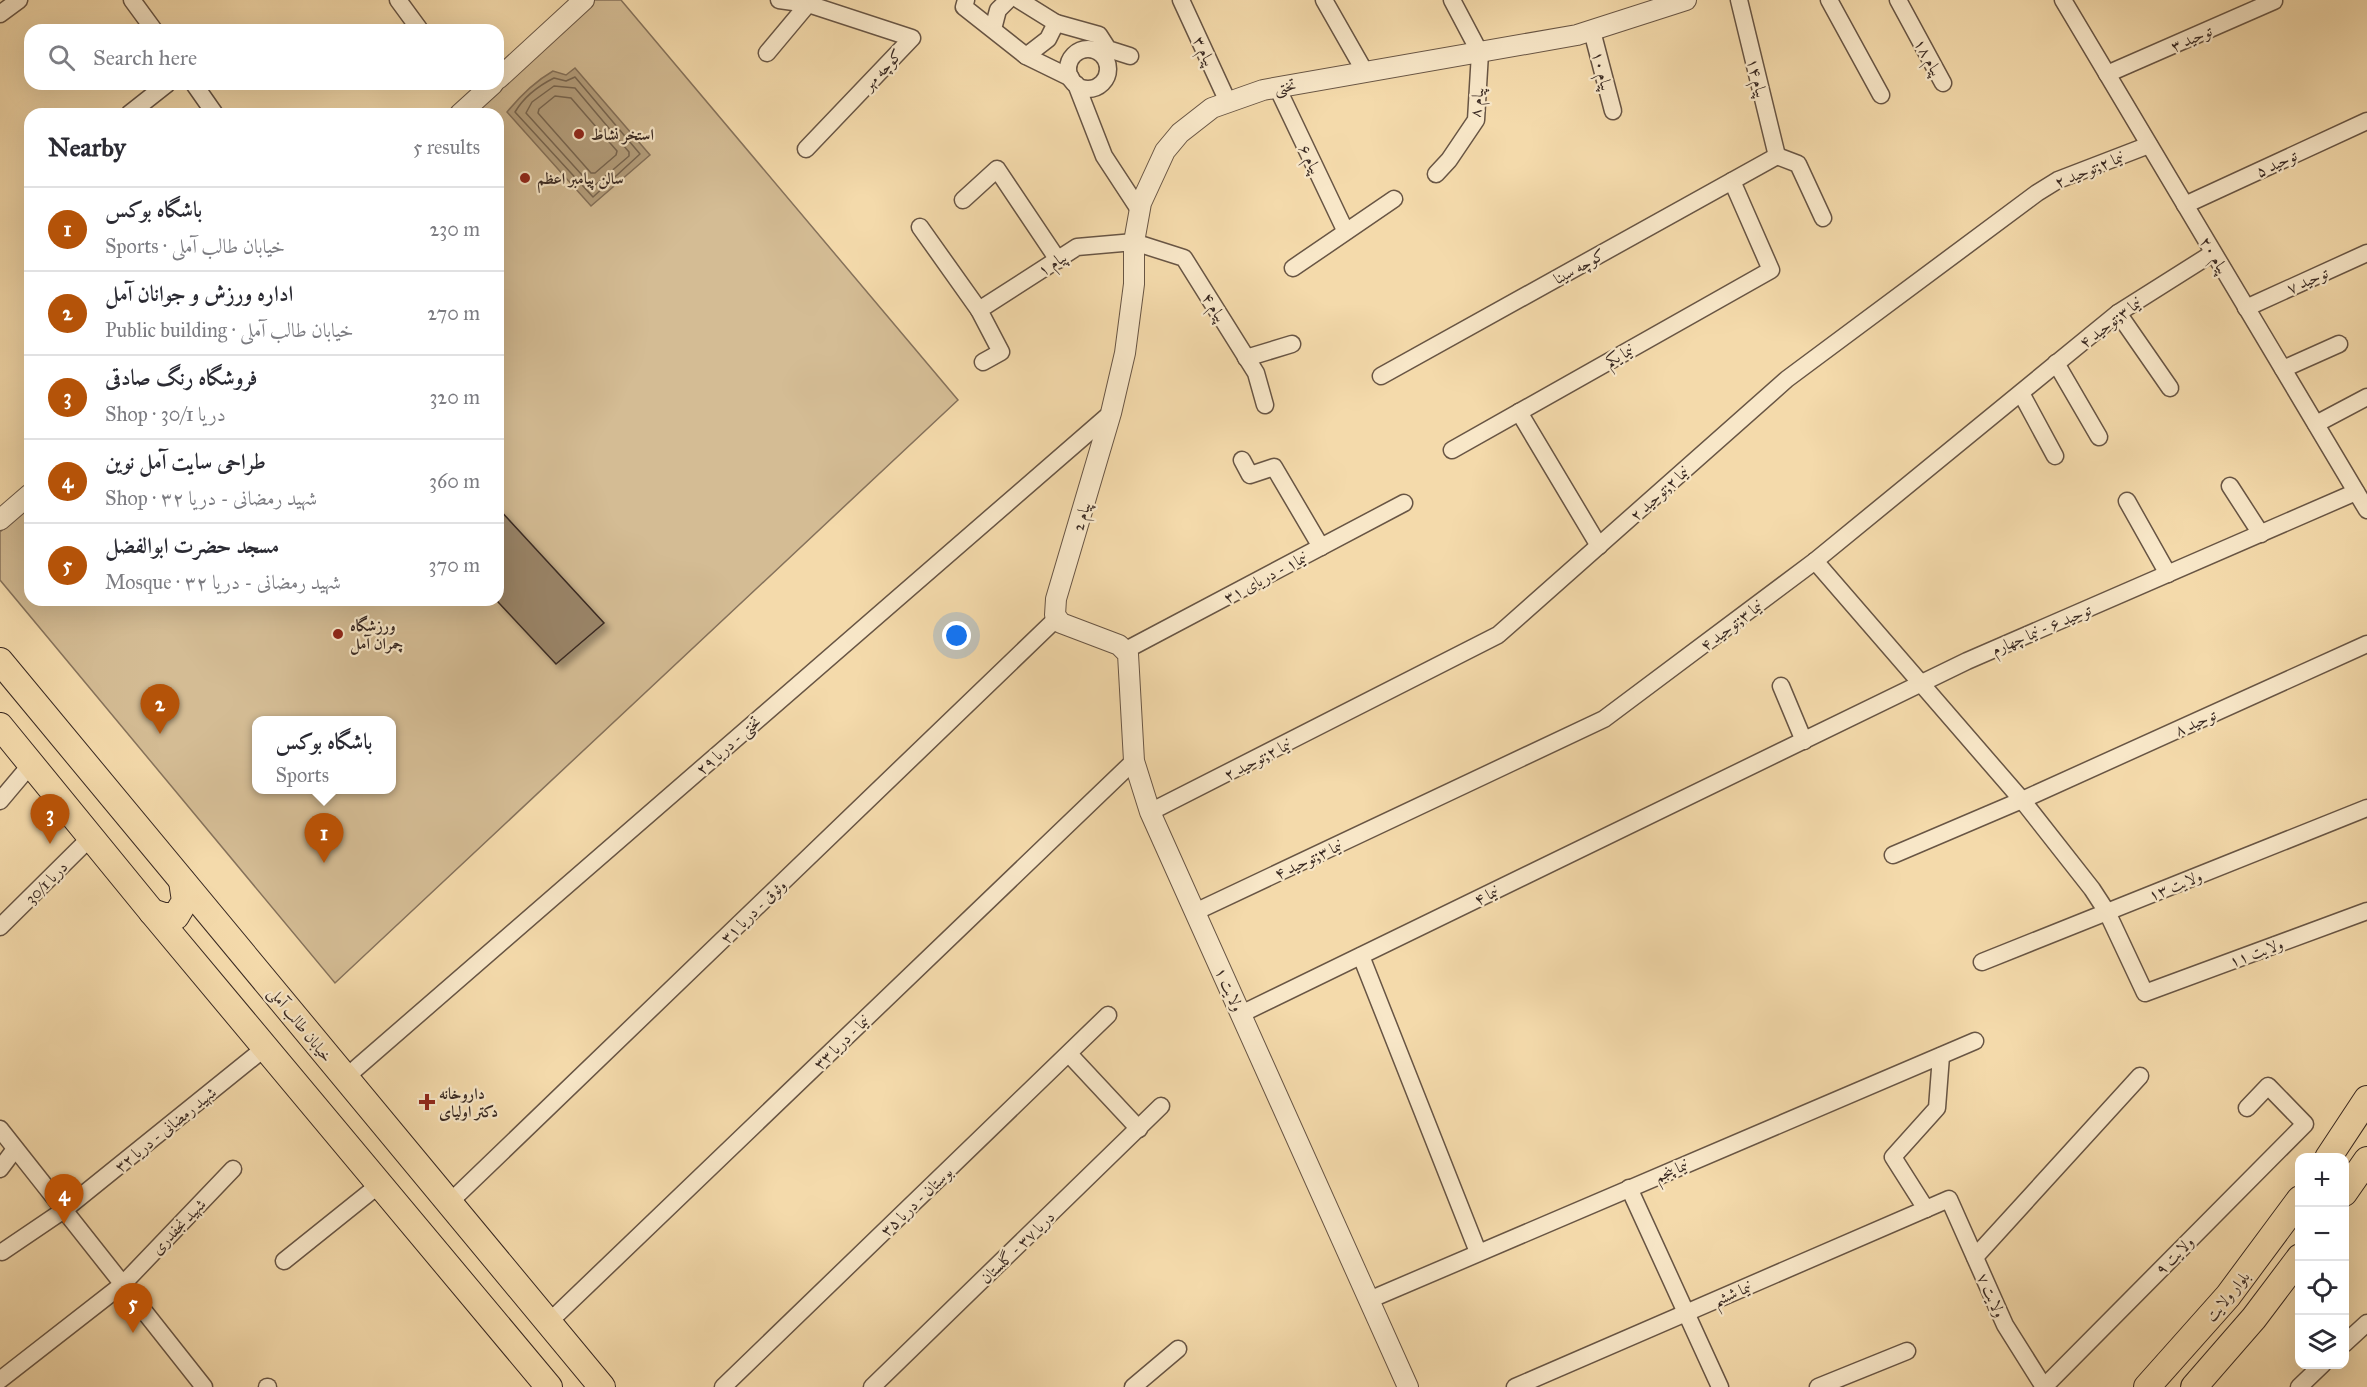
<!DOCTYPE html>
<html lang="en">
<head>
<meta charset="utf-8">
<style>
	:root { --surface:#fff; --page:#f7f7f7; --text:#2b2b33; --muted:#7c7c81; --line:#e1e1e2; --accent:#b45309 }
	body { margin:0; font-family:"IM FELL Great Primer",Amiri,serif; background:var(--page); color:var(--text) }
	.controls { position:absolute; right:18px; bottom:18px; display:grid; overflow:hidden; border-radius:12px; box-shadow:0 6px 24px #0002 }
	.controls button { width:54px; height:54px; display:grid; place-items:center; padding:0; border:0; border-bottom:2px solid var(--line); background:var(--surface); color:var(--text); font:30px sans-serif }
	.you { position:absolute; left:957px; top:636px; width:21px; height:21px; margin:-15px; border:4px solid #fff; border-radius:50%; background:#1a73e8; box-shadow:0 0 0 9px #1a73e833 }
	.badge { display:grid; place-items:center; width:39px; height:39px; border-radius:50%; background:var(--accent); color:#fff; font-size:20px; font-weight:700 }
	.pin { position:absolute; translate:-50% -50px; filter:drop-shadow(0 2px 3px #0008) }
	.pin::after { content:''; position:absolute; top:32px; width:21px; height:18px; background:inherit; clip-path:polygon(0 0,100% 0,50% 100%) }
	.popup { position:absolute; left:252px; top:716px; width:144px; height:78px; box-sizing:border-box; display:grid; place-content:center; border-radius:12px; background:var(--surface); filter:drop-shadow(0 2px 4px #0005); font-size:20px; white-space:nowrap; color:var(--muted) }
	.popup b { font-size:22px; color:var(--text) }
	.popup::after { content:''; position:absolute; left:50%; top:100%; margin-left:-12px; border:12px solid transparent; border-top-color:var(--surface) }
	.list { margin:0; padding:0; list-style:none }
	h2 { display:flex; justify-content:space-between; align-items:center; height:78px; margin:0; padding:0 24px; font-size:26px }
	h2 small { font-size:20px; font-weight:400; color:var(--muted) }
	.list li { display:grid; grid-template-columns:39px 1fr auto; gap:18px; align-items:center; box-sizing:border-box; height:84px; padding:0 24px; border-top:2px solid var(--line) }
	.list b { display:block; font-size:22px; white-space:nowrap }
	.list p { margin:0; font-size:20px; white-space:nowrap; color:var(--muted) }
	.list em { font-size:20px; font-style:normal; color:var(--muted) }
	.icon { flex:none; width:33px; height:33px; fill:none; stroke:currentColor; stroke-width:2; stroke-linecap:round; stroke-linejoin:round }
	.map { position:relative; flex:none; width:2367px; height:1387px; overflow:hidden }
	.search { position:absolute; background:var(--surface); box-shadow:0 6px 24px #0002; left:24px; top:24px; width:480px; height:66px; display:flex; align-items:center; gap:15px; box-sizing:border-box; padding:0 21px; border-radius:18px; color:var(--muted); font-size:22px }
	.panel { position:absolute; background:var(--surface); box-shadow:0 6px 24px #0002; left:24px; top:108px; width:480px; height:498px; border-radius:18px }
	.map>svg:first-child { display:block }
	.green { fill:#d4bc94; stroke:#86725b; stroke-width:1.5; fill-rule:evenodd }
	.water { fill:#b49e7c; stroke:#836f58; stroke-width:1.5 }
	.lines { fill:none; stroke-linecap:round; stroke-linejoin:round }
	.shore { stroke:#76644f; stroke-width:1.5 }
	.building { fill:#9a8569; stroke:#392922; stroke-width:1.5; filter:url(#shadow) }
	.minor-casing { stroke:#685544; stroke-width:19 }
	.tertiary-casing { stroke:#685544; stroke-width:22 }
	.primary-casing { stroke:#392922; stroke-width:28 }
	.minor { stroke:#f8e7c8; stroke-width:16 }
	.tertiary { stroke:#f8e7c8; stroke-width:20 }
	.primary { stroke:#f4daab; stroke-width:26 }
	.poi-dot { fill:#8f2418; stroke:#f8e7c8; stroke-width:2 }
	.labels { text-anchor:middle; stroke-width:4.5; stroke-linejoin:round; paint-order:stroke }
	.street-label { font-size:16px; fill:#392922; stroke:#f8e7c8 }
	.poi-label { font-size:16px; font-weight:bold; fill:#392922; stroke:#f8e7c8; text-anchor:start }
</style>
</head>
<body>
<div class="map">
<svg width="2367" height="1387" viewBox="0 0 2367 1387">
	<defs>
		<filter id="shadow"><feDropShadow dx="5.5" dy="5.5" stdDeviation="3" flood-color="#0004"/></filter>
	</defs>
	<rect width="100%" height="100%" fill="#f4daab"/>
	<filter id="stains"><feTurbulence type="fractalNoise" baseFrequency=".00333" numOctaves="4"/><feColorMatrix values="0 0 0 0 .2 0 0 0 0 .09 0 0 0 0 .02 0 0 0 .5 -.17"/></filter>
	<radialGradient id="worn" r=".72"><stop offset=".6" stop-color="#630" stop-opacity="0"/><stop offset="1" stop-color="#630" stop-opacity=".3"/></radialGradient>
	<!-- green -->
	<path class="green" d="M585 0H621L958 400 335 983 0 580V532L30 505V600H498V114H460ZM256 720H392V790H256Z"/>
	<!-- water -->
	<path class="water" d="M575 68 650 155 591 206 507 112C521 95 534 82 553 71L566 75Z"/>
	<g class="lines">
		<!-- shore -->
		<g class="shore">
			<path d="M575 77 640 154 593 197 515 112C524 97 538 86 554 78L566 81Z"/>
			<path d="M554 86 575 88 629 152V156L594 186 591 185 526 113 532 102Z"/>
			<path d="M555 96 571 98 617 151 616 155 595 173H591L538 113 539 109Z"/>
		</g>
	</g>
	<!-- building -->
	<path class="building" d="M498 508 604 623 556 664 498 602Z"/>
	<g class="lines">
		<!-- minor casing -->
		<g class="minor-casing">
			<g id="minor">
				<path d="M132 0 154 30"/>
				<path d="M398 0 420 30"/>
				<path d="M779 0 808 4 912 38 806 149"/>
				<path d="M966 0 964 7 1026 56 1071 78"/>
				<path d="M1019 0 1056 23 1099 35 1108 49 1130 56"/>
				<path d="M1181 0 1228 102"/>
				<path d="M1324 0 1365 72"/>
				<path d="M1739 0 1777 156"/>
				<path d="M1829 0 1881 95"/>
				<path d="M1898 0 1943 83"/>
				<path d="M2063 0 2367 510"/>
				<path d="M0 14 19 0"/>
				<path d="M993 29 998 10 1008 0"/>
				<path d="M1592 31 1613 111"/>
				<circle cx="1088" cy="69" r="20"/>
				<path d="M767 53 808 4"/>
				<path d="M1026 56 1048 39 1056 23"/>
				<path d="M2107 74 2274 1"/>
				<path d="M194 84 215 114"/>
				<path d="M1076 84 1104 156 1140 211"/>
				<path d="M1277 87 1345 230"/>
				<path d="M129 114 167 84"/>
				<path d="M1777 156 1798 164 1823 218"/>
				<path d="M1436 174 1449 160 1476 120 1480 53 1452 0"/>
				<path d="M963 200 997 169 1058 260"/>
				<path d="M2185 205 2367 121"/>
				<path d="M920 227 979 310"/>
				<path d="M1293 268 1394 199"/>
				<path d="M2246 308 2367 253"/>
				<path d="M2118 313 2170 388"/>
				<path d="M1246 358 1292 344"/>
				<path d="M983 362 1001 352 979 310 1077 247 1134 242 1184 258 1256 373 1265 405"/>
				<path d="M2056 363 2099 437"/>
				<path d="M2283 369 2339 344"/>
				<path d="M1381 376 1777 156"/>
				<path d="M2021 393 2055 456"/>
				<path d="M1519 412 1599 546"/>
				<path d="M2316 424 2367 397"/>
				<path d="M1452 450 1771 270 1732 181"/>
				<path d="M1242 460 1250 475 1274 467 1321 547"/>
				<path d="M2230 486 2261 534"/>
				<path d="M2127 501 2168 574"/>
				<path d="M1815 561 2022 800 2092 889 2107 912 2145 993 2367 911"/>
				<path d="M1126 650 1404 503"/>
				<path d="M1781 686 1804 741"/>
				<path d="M0 801 32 763"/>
				<path d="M1150 812 1498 635 1787 379 2037 193 2058 180 2149 145"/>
				<path d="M1893 855 2022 800 2367 644"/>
				<path d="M1195 912 1604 719 1815 561 2118 313 2213 253"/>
				<path d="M0 927 92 836"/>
				<path d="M1361 956 1478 1252"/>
				<path d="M1982 962 2367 808"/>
				<path d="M1241 1014 1967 661 2356 492"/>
				<path d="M1069 1054 1139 1129"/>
				<path d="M345 1078 1111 413"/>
				<path d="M0 1129 204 1387"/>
				<path d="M0 1169 15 1149"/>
				<path d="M1629 1188 1720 1387"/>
				<path d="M449 1203 1056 619"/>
				<path d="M1926 1209 1893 1157 1937 1108 1941 1056"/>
				<path d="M2 1252 64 1210 266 1047"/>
				<path d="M1975 1257 2140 1076"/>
				<path d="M284 1261 380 1184"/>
				<path d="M1369 1300 1975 1041"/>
				<path d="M548 1323 1134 761"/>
				<path d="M2344 1344 2367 1323"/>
				<path d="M0 1380 123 1284 233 1169"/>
				<path d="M267 1387H268"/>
				<path d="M723 1387 1108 1015"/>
				<path d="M872 1387 1161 1106"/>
				<path d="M1133 1387 1178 1349"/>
				<path d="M1515 1387 1949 1199 2005 1325 2044 1387"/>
				<path d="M1818 1387 1907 1351"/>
				<path d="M2044 1387 2305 1124 2268 1086 2247 1108"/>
				<path d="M2299 1387 2323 1364"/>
			</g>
		</g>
		<!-- tertiary casing -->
		<g class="tertiary-casing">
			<g id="tertiary">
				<path d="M498 79 584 0"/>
				<path d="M460 114 493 84"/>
				<path d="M0 520 30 494"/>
				<path d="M1408 1387 1150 812 1134 761 1128 654 1119 645 1061 623 1055 615 1056 599 1111 413 1125 353 1134 284V242L1141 203 1165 151 1180 133 1212 108 1263 90 1577 35 1686 0"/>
			</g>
		</g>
		<!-- primary casing -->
		<g class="primary-casing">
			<g id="primary">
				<path d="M0 661 602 1387"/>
				<path d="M0 726 152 912 549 1387"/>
				<path d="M152 912 164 916H176L185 901 182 881"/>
				<path d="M2328 1158 2367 1099"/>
				<path d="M2344 1193 2367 1160"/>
				<path d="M2147 1387 2228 1296 2300 1199"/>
				<path d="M2194 1387 2254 1318 2300 1257"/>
			</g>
		</g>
		<!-- minor -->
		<use href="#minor" class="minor"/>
		<!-- tertiary -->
		<use href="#tertiary" class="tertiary"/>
		<!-- primary -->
		<use href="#primary" class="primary"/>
	</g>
	<!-- markers -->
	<g class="poi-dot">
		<circle cx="579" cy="134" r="6"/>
		<circle cx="525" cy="178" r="6"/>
		<circle cx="338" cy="634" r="6"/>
		<path d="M424 1093h6v6h6v6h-6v6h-6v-6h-6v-6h6z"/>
	</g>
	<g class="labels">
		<!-- street labels -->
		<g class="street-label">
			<text transform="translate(2191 38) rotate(-24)" y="6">توحید ۳</text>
			<text transform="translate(1205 51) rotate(65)" y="6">پيام ۳</text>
			<text transform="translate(1929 57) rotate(61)" y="6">پیام ۱۸</text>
			<text transform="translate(882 69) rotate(-46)" y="6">کوچه مهر</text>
			<text transform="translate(1603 71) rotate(76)" y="6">پیام ۱۰</text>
			<text transform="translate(1758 78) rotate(76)" y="6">پیام ۱۴</text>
			<text transform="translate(1285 86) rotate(-10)" y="6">تختی</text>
			<text transform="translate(1476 102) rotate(-83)" y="6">پیام ۸</text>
			<text transform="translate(1311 159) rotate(64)" y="6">پیام ۶</text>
			<text transform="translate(2276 163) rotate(-25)" y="6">توحید ۵</text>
			<text transform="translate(2089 169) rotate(-22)" y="6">نیما ۲;توحید ۲</text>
			<text transform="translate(2215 255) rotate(59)" y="6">پیام ۲۰</text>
			<text transform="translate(1052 263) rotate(-33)" y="6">پیام ۱</text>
			<text transform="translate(1579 266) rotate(-29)" y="6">کوچه سینا</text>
			<text transform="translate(2307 280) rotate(-24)" y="6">توحید ۷</text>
			<text transform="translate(1215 307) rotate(58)" y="6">پیام ۴</text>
			<text transform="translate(2110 322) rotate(-37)" y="6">نیما ۳;توحید ۴</text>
			<text transform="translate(1619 355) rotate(-29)" y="6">نیما یکم</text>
			<text transform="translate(1659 493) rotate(-42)" y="6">نیما ۲;توحید ۲</text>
			<text transform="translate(1081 516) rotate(-74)" y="6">پیام 2</text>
			<text transform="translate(1265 577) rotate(-28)" y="6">نیما۱ - دریای ۳۱</text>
			<text transform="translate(1731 625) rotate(-37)" y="6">نیما ۳;توحید ۴</text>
			<text transform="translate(2041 629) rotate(-23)" y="6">توحید ۶ - نیما چهارم</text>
			<text transform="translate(2195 722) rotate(-24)" y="6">توحید ۸</text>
			<text transform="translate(728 745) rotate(-41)" y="6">تختی - دریا ۲۹</text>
			<text transform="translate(1257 759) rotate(-27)" y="6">نیما ۲;توحید ۲</text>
			<text transform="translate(1308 859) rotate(-25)" y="6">نیما ۳;توحید ۴</text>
			<text transform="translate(46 882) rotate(-45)" y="6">دریا 30/1</text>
			<text transform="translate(2175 885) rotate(-22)" y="6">ولایت ۱۳</text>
			<text transform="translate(1486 895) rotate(-26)" y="6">نیما ۴</text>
			<text transform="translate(753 911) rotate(-44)" y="6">وثوق - دریا ۳۱</text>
			<text transform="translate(2256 952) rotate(-20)" y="6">ولایت ۱۱</text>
			<text transform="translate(1230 989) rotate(66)" y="6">ولایت ۱</text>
			<text transform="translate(301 1024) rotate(51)" y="6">خیابان طالب آملی</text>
			<text transform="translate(841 1042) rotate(-44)" y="6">نیما - دریا ۳۳</text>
			<text transform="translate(165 1129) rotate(-39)" y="6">شهید رمضانی - دریا ۳۲</text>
			<text transform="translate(1671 1170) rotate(-23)" y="6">نیما پنجم</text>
			<text transform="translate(916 1201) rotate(-44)" y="6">بوستان - دریا ۳۵</text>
			<text transform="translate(178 1226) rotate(-46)" y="6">شهید نجفدری</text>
			<text transform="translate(1017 1247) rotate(-44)" y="6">دریا ۳۷ - گلستان</text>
			<text transform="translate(2174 1255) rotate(-45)" y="6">ولایت ۹</text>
			<text transform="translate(1732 1293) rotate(-23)" y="6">نیما ششم</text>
			<text transform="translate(1992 1295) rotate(66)" y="6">ولایت ۷</text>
			<text transform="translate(2227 1296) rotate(-51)" y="6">بلوار ولایت</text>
		</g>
		<!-- poi labels -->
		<g class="poi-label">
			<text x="591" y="140">استخر نشاط</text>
			<text x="537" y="184">سالن پیامبر اعظم</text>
			<text x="350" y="631">ورزشگاه<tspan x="350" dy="18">چمران آمل</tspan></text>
			<text x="439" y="1099">داروخانه<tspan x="439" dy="18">دکتر اولیای</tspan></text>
		</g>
	</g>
	<rect width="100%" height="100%" filter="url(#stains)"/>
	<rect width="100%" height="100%" fill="url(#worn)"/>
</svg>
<div class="controls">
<button>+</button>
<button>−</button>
<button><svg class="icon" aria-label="locate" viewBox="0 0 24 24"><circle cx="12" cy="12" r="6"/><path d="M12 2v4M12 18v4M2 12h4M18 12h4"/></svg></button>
<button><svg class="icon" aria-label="layers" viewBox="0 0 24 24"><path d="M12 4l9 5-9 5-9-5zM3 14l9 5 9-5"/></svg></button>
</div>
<div class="you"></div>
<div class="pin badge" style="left:324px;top:863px">1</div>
<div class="popup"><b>باشگاه‌ بوکس</b>Sports</div>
<div class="pin badge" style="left:160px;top:734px">2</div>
<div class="pin badge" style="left:50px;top:844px">3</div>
<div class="pin badge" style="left:64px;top:1224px">4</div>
<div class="pin badge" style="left:133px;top:1333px">5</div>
<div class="search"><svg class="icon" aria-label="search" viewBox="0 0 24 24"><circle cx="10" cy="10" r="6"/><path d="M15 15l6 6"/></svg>Search here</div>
<section class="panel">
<h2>Nearby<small>5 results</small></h2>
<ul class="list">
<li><span class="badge">1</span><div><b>باشگاه‌ بوکس</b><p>Sports · خیابان طالب آملی</p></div><em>230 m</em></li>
<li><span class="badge">2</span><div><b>اداره ورزش و جوانان آمل</b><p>Public building · خیابان طالب آملی</p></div><em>270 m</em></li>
<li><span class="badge">3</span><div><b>فروشگاه رنگ صادقی</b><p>Shop · دریا 30/1</p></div><em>320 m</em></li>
<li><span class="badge">4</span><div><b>طراحی سایت آمل نوین</b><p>Shop · شهید رمضانی - دریا ۳۲</p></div><em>360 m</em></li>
<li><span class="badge">5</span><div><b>مسجد حضرت ابوالفضل</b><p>Mosque · شهید رمضانی - دریا ۳۲</p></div><em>370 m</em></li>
</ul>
</section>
</div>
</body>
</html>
